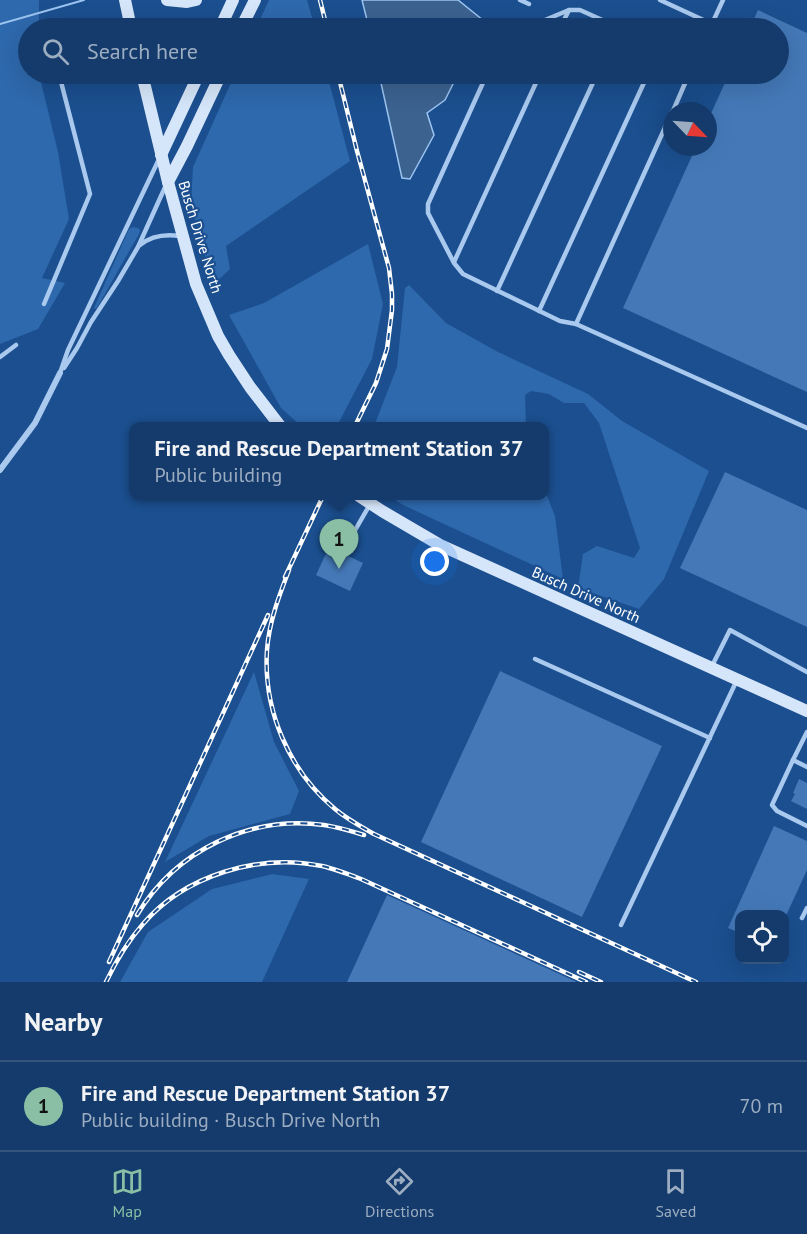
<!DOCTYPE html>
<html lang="en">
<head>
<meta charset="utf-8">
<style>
	:root { --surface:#143b6b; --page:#214673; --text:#f1f3f6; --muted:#9dadc1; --line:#33557e; --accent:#8abfa5 }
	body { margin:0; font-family:"PT Sans",sans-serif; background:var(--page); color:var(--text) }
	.controls { position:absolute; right:18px; bottom:18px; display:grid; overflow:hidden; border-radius:12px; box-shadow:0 6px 24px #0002 }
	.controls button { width:54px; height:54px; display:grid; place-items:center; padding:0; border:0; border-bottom:2px solid var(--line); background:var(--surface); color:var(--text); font:30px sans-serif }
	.compass { position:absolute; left:663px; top:102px; width:54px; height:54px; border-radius:50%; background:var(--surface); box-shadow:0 6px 24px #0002; rotate:115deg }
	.you { position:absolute; left:435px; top:562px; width:21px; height:21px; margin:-15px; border:4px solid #fff; border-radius:50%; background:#1a73e8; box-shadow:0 0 0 9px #1a73e833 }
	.badge { display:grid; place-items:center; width:39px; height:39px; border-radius:50%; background:var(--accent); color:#111; font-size:20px; font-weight:700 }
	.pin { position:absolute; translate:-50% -50px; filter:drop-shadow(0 2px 3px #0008) }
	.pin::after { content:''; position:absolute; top:32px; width:21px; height:18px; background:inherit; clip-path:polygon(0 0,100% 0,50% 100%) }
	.popup { position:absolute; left:129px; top:422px; width:420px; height:78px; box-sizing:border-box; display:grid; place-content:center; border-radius:12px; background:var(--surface); filter:drop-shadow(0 2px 4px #0005); font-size:20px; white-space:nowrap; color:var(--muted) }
	.popup b { font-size:22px; color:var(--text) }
	.popup::after { content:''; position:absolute; left:50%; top:100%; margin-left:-12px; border:12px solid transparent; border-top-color:var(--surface) }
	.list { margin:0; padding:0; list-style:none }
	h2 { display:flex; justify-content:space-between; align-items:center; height:78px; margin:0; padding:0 24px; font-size:26px }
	h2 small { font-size:20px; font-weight:400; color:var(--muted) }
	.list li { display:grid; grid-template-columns:39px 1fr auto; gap:18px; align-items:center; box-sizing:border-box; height:90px; padding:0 24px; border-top:2px solid var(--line) }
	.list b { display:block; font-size:22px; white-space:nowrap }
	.list p { margin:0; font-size:20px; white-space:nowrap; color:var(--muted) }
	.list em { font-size:20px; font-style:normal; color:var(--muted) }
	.icon { flex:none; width:33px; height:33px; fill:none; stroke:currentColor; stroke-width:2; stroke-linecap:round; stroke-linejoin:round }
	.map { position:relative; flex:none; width:807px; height:982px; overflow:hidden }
	.search { position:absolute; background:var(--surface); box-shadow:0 6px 24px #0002; left:18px; right:18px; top:18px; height:66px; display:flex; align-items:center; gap:15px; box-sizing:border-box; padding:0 21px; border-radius:33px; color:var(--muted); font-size:22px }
	.sheet { height:168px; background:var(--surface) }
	nav { display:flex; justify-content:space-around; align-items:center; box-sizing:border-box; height:84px; border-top:2px solid var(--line); background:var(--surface); font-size:16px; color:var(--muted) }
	nav a { display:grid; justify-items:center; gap:3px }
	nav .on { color:var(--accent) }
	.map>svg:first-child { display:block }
	.green { fill:#2e69ad }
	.water { fill:#3c6290; stroke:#9cc4f0; stroke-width:1.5 }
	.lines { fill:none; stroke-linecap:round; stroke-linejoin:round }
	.stream { stroke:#9cc4f0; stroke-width:2 }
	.building { fill:#4478b7 }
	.lane { stroke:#a9c9ee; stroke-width:4.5 }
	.street { stroke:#a9c9ee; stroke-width:6 }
	.secondary { stroke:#d6e6fa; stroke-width:12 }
	.rail-casing { stroke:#fff; stroke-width:4.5 }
	.rail { stroke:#1b4f8f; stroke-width:2; stroke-dasharray:7; stroke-linecap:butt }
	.labels { text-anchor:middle; stroke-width:4.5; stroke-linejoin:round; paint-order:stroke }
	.street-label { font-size:15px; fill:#fff; stroke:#1b4f8f }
</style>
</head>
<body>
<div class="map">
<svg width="807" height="982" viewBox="0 0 807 982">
	<rect width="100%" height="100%" fill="#1b4f8f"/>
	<!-- green -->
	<g class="green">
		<path d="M0 0H39V28H28V74H39L58 152 69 219 42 278 65 283 38 329 0 344Z"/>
		<path d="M269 0H307L315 28H256Z"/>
		<path d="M235 74H327L350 161 226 246 230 269 213 285 191 205 193 167Z"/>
		<path d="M133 227 138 228 140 230 139 234 98 306 96 309 94 308 129 229Z"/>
		<path d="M368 244 383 304 372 359 337 426H301L281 408 229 315 264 303Z"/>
		<path d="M409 285 446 323 498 352 588 394 622 421 709 471 664 579 639 609 578 588 583 554 597 546 634 558 640 548 599 423 584 403H564L549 394 531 391 525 395 526 426H374L397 367 405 288Z"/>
		<path d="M545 491 555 516 563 579 403 505 389 496H544Z"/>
		<path d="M254 672 274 742 299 791 290 814 209 836 165 862Z"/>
		<path d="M272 874 309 879 262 982H120L148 932 212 889Z"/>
	</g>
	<!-- water -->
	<g class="water">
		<path d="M362 0H458L484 21 480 28H369Z"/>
		<path d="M379 74H458L445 100 427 113 434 135 410 179 402 178Z"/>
	</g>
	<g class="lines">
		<!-- stream -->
		<path class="stream" d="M0 24 84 0"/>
	</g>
	<!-- building -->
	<g class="building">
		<path d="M758 10 807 33V392L623 308 696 147H708V120L729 74H778V28H750Z"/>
		<path d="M725 472 807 510V627L680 568Z"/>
		<path d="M329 547 363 563 350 591 316 575Z"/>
		<path d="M500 671 662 746 582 917 421 842Z"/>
		<path d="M799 779 807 783V809L791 801 795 794 793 793Z"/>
		<path d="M774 826 807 841V870L784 920V914L774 913 773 914H740V933L728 928Z"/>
		<path d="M387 895 577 982H347Z"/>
	</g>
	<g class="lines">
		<!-- lane -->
		<g class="lane">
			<path d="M520 0 529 4"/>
			<path d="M660 0 712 24"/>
			<path d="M526 28 569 10H580L620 28"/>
			<path d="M560 28 569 10"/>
			<path d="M710 28 723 0"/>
			<path d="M487 74 428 204V213L454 263 463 274 560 321 576 324"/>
			<path d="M673 111 689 74"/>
			<path d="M672 112 576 324 807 428"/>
			<path d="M140 245C151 236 166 234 180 236"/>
			<path d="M454 262 540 74"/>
			<path d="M497 291 597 74"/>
			<path d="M44 304 90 194 59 74"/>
			<path d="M539 311 648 74"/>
			<path d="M0 357 16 345"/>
			<path d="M64 368 77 348 91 322 118 281 138 247 166 185"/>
			<path d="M60 373 68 350 160 157"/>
			<path d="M346 546 369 506"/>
			<path d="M535 659 710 738"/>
			<path d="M711 668 730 630 807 672"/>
			<path d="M807 732 793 760 807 767"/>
			<path d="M793 760 772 805 777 811 807 826"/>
			<path d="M802 918 807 908"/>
			<path d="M621 925 737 680"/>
		</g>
		<!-- street -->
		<path class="street" d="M0 470 35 423 60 373"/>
		<!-- secondary -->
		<g class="secondary">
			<path d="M125 0 131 28"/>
			<path d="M167 0 187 2 196 0"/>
			<path d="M220 28 233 0"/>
			<path d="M241 28 255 0"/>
			<path d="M142 74 168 182 196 284 218 336 229 355 250 387 280 426"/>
			<path d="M161 155 199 74"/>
			<path d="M168 182 187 146 221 74"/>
			<path d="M359 496 382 511 440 545 807 711"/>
		</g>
		<!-- rail casing -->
		<g class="rail-casing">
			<g id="rail">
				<path d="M320 0 327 28"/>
				<path d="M338 74 357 151 389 268 392 294V310L387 349 376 383 355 426"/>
				<path d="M289 570C279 596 269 622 267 650 263 710 289 771 335 809 347 819 360 826 374 834L696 982"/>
				<path d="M285 577 323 496"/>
				<path d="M137 915C176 850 250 815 324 825 338 827 351 831 364 835"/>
				<path d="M109 962 268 615"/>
				<path d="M579 972 601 982"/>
				<path d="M106 982C116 961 128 941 143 924 185 875 259 853 322 866 335 869 348 874 361 879L586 982"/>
			</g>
		</g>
		<!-- rail -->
		<use href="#rail" class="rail"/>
	</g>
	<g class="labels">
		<!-- street labels -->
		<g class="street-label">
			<text transform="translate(200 237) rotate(73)" y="5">Busch Drive North</text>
			<text transform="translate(586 595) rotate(24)" y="5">Busch Drive North</text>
		</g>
	</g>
</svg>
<div class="controls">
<button><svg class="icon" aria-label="locate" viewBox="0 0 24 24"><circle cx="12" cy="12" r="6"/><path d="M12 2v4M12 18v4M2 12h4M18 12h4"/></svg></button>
</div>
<svg class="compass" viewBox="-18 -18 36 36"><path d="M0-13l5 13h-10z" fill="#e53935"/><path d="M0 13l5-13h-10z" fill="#9dadc1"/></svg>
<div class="you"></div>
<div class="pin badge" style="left:339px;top:569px">1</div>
<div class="popup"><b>Fire and Rescue Department Station 37</b>Public building</div>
<div class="search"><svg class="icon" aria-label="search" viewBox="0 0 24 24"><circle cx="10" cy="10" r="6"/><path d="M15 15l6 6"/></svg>Search here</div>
</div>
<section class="sheet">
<h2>Nearby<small></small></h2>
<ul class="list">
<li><span class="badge">1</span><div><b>Fire and Rescue Department Station 37</b><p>Public building · Busch Drive North</p></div><em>70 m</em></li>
</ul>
</section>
<nav>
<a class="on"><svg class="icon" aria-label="map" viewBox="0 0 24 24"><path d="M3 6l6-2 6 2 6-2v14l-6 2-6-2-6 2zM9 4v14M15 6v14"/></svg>Map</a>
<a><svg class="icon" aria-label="directions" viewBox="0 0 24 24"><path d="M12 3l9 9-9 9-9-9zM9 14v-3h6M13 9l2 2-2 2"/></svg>Directions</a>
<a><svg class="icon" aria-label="saved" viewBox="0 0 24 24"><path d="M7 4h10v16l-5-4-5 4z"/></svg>Saved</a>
</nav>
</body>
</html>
